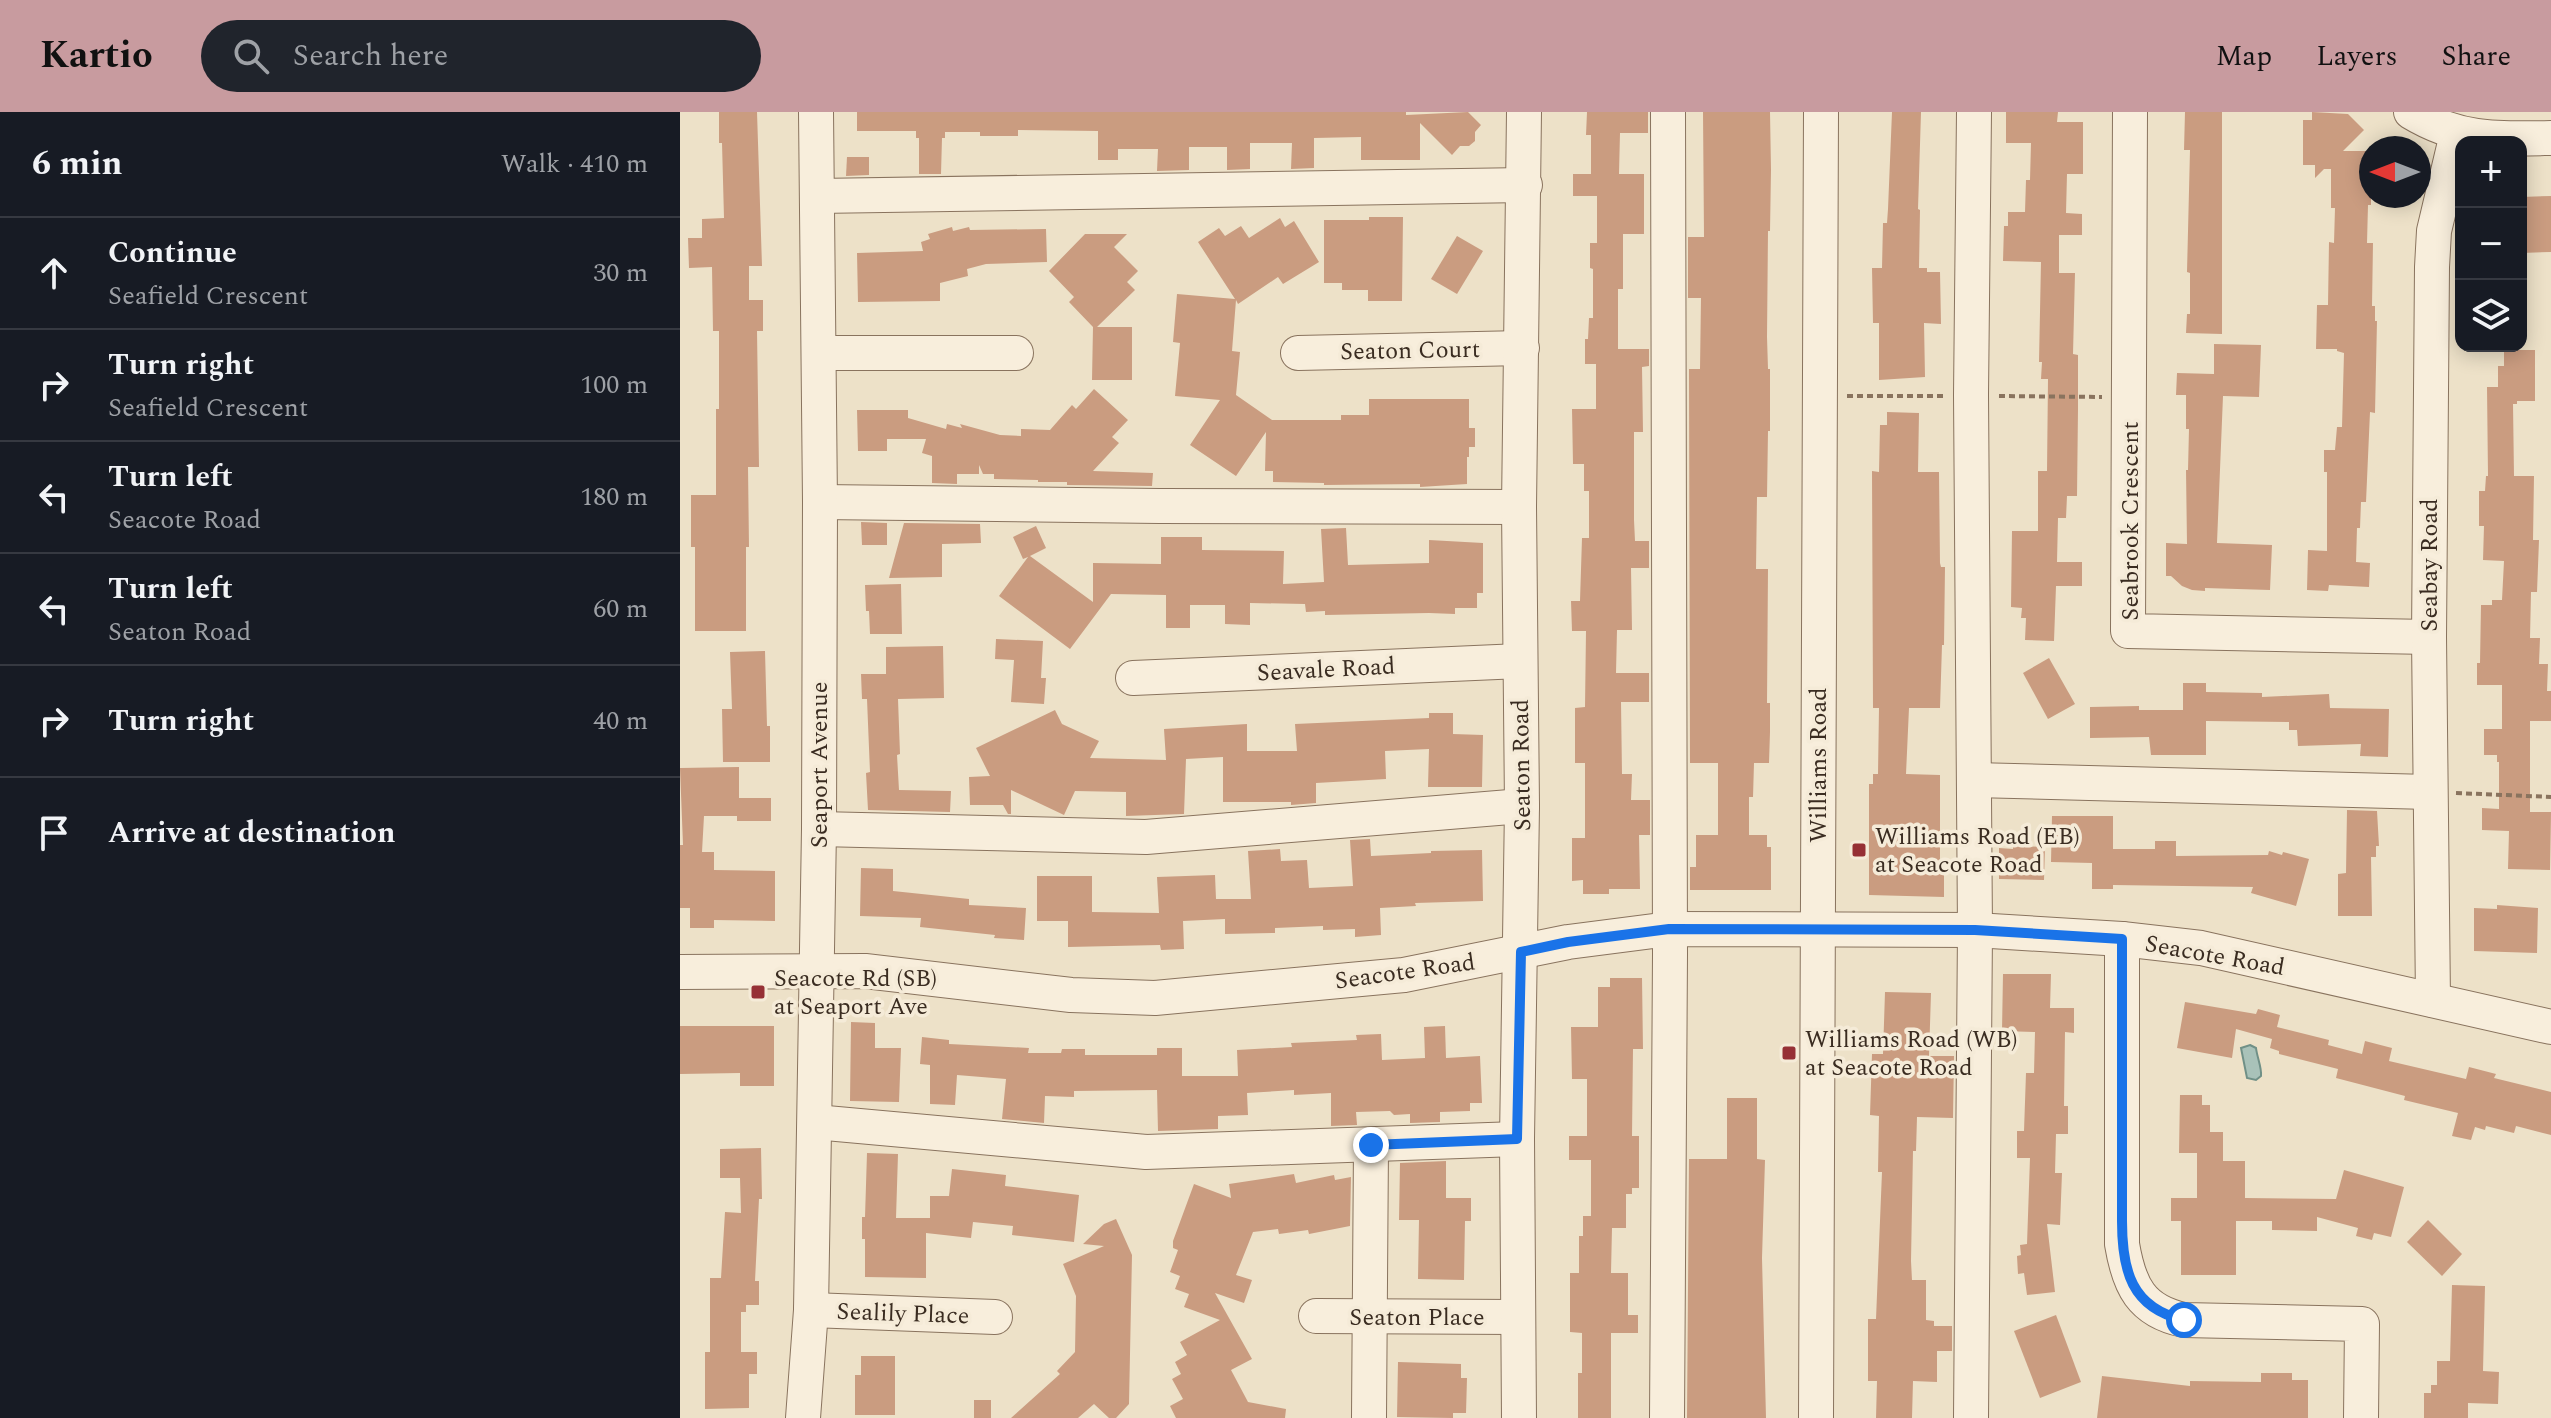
<!DOCTYPE html>
<html lang="en">
<head>
<meta charset="utf-8">
<style>
	:root { --surface:#171b24; --page:#20242c; --text:#f1f3f6; --muted:#9ea1a6; --line:#363941; --accent:#c89b9f }
	body { margin:0; font-family:Spectral,serif; background:var(--page); color:var(--text) }
	.controls { position:absolute; right:24px; top:24px; display:grid; overflow:hidden; border-radius:16px; box-shadow:0 4px 20px #0003 }
	.controls button { width:72px; height:72px; display:grid; place-items:center; padding:0; border:0; border-bottom:2px solid var(--line); background:var(--surface); color:var(--text); font:40px sans-serif }
	.compass { position:absolute; left:1679px; top:24px; width:72px; height:72px; border-radius:50%; background:var(--surface); box-shadow:0 4px 20px #0003; rotate:270deg }
	.stop { position:absolute; width:24px; height:24px; margin:-18px; border:6px solid #1a73e8; border-radius:50%; background:#fff }
	.stop.end { background:#1a73e8; border-color:#fff; box-shadow:0 2px 8px #0008 }
	.list { margin:0; padding:0; list-style:none }
	h2 { display:flex; justify-content:space-between; align-items:center; height:104px; margin:0; padding:0 32px; font-size:34px }
	h2 small { font-size:26px; font-weight:400; color:var(--muted) }
	.list li { display:grid; grid-template-columns:52px 1fr auto; gap:24px; align-items:center; box-sizing:border-box; height:112px; padding:0 32px; border-top:2px solid var(--line) }
	.list b { display:block; font-size:30px; white-space:nowrap }
	.list p { margin:0; font-size:26px; white-space:nowrap; color:var(--muted) }
	.list em { font-size:26px; font-style:normal; color:var(--muted) }
	.icon { flex:none; width:44px; height:44px; fill:none; stroke:currentColor; stroke-width:2; stroke-linecap:round; stroke-linejoin:round }
	.map { position:relative; flex:none; width:1871px; height:1306px; overflow:hidden }
	header { display:flex; align-items:center; gap:48px; box-sizing:border-box; height:112px; padding:0 40px; background:var(--accent); color:#111 }
	header strong { font-size:38px }
	nav { display:flex; gap:44px; margin-inline-start:auto; font-size:28px }
	.search { width:560px; height:72px; background:var(--page); display:flex; align-items:center; gap:20px; box-sizing:border-box; padding:0 28px; border-radius:44px; color:var(--muted); font-size:30px }
	main { display:flex }
	aside { flex:1; background:var(--surface) }
	.map>svg:first-child { display:block }
	.water { fill:#a9c2b9; stroke:#709087; stroke-width:2 }
	.building { fill:#ca9c80 }
	.lines { fill:none; stroke-linecap:round; stroke-linejoin:round }
	.minor-casing { stroke:#89735e; stroke-width:36 }
	.path { stroke:#89735e; stroke-width:4; stroke-dasharray:6 4; stroke-linecap:butt }
	.minor { stroke:#f8eedc; stroke-width:34 }
	.route { stroke:#1a73e8; stroke-width:10 }
	.poi-dot { fill:#963035; stroke:#f5ebd8; stroke-width:3 }
	.labels { text-anchor:middle; stroke-width:7; stroke-linejoin:round; paint-order:stroke }
	.street-label { font-size:24px; fill:#3a2c21; stroke:#f5ebd8 }
	.poi-label { font-size:24px; fill:#3a2c21; stroke:#f5ebd8; text-anchor:start }
</style>
</head>
<body>
<header>
<strong>Kartio</strong>
<div class="search"><svg class="icon" aria-label="search" viewBox="0 0 24 24"><circle cx="10" cy="10" r="6"/><path d="M15 15l6 6"/></svg>Search here</div>
<nav><a>Map</a><a>Layers</a><a>Share</a></nav>
</header>
<main>
<aside>
<h2>6 min<small>Walk · 410 m</small></h2>
<ul class="list">
<li><svg class="icon" aria-label="ahead" viewBox="0 0 24 24"><path d="M12 20V5M6 11l6-6 6 6"/></svg><div><b>Continue</b><p>Seafield Crescent</p></div><em>30 m</em></li>
<li><svg class="icon" aria-label="right" viewBox="0 0 24 24"><path d="M7 20v-9h11M14 6l5 5-5 5"/></svg><div><b>Turn right</b><p>Seafield Crescent</p></div><em>100 m</em></li>
<li><svg class="icon" aria-label="left" viewBox="0 0 24 24"><path d="M17 20v-9H6M10 6l-5 5 5 5"/></svg><div><b>Turn left</b><p>Seacote Road</p></div><em>180 m</em></li>
<li><svg class="icon" aria-label="left" viewBox="0 0 24 24"><path d="M17 20v-9H6M10 6l-5 5 5 5"/></svg><div><b>Turn left</b><p>Seaton Road</p></div><em>60 m</em></li>
<li><svg class="icon" aria-label="right" viewBox="0 0 24 24"><path d="M7 20v-9h11M14 6l5 5-5 5"/></svg><div><b>Turn right</b></div><em>40 m</em></li>
<li><svg class="icon" aria-label="arrive" viewBox="0 0 24 24"><path d="M6 21V4h12l-3 4 3 4H6"/></svg><div><b>Arrive at destination</b></div></li>
</ul>
</aside>
<div class="map">
<svg width="1871" height="1306" viewBox="0 0 1871 1306">
	<rect width="100%" height="100%" fill="#ede1c8"/>
	<!-- water -->
	<path class="water" d="M1570 933 1576 936C1577 945 1582 956 1581 964L1576 968 1567 966 1561 936Z"/>
	<!-- building -->
	<g class="building">
		<path d="M39 0H77L82 154H69V188H83V219H77L79 355H68L69 435H66V519H15V435H11V383H36V297H39V219H33L32 155 9 156 8 126H22V107L44 106 42 31H39Z"/>
		<path d="M177 0H726V3L788 0 801 13 795 20V29L789 34H780L772 43 740 11V48H681V25L634 26V56L611 57 612 31H570V57L547 58V35H509V58L477 59 478 37H438V48H418V19L338 18V24H300V20H265V26H262L261 62H239V26H236V19H177Z"/>
		<path d="M907 0H968V21H940L939 62H964V122H943V177H938V237H969V254L962 255 963 320H954V408L955 429H969V456H951L952 518H937L936 561H969V590H941L942 662H952L951 688H970V723H959L960 777H929V782H903V768L892 769V726H905V651H895V596L905 595 906 519H892L891 489H900L902 426H909V379H904V352H893L892 297H916V252H905V227H908L909 206H913V157L910 156V131H917V84H893V62H911V23H906Z"/>
		<path d="M1023 0H1090L1091 58 1090 119H1088L1087 225 1088 257H1090V319H1088L1087 385H1077L1076 457H1088L1087 591H1090V620L1089 651H1074L1073 685H1069V723H1087V735H1091V778H1010V755H1016V723H1038V651H1010L1009 257H1020L1021 186H1008V125H1024Z"/>
		<path d="M1212 0H1241L1238 97 1240 98 1239 156H1247V160H1260L1261 212 1244 211 1245 265 1199 268V211H1193L1192 156H1202L1203 111H1207L1208 97Z"/>
		<path d="M1326 0H1378L1377 10H1403V62H1387L1386 101 1402 102V123H1379V161H1395L1393 242 1398 243V297L1397 384H1387L1386 406H1378L1377 450H1402V474H1376L1374 529 1345 528 1346 506H1341L1342 496 1331 495 1332 419H1358V359H1367L1368 267H1361L1362 250H1359L1361 150 1323 149 1324 114H1328V100H1345L1346 68H1350L1351 31H1326Z"/>
		<path d="M1505 0H1542V222L1506 221 1507 202H1510V161L1507 160 1510 38H1504Z"/>
		<path d="M1632 0 1668 2 1684 18 1663 39H1691V93H1688L1687 131H1693L1692 194H1695V209H1697L1695 301 1690 300 1686 390H1681L1680 416H1677L1676 450 1690 451 1689 475 1649 473 1648 479 1627 478 1628 438 1647 439V360H1644V338H1655L1657 315H1662L1664 241 1657 239V237H1636L1637 193H1648L1649 130 1654 131 1655 96H1651V57H1644L1635 66V53H1623V8H1632Z"/>
		<path d="M167 45H189V63L166 64Z"/>
		<path d="M1871 84V140L1841 141V85Z"/>
		<path d="M689 105H723L722 189H688V178H662V171H644V108H689Z"/>
		<path d="M600 106 605 115 614 109 639 150 603 172 598 165 558 192 556 188 552 239 560 240 556 283 592 308H661V303H689V287H789V316H795V335H789V345H787V372L740 375V372L644 373V371L593 370V359H585L586 320 556 364 510 333 540 288 495 284 500 231 493 230 497 182 555 187 518 130 539 116 545 124 561 114 569 126Z"/>
		<path d="M272 115 273 119 289 115 290 118 366 117 367 150 306 152 287 157 288 164 260 171V189L178 190 177 141 243 139 241 130 250 127 248 122Z"/>
		<path d="M405 122H447L434 135 458 159 447 170 455 178 417 215H452V268H412L413 215 389 190 394 185 369 159Z"/>
		<path d="M777 124 803 139 777 182 751 167Z"/>
		<path d="M1534 232 1581 233 1579 285 1543 284 1537 431 1592 433 1590 478 1525 476V479L1512 478 1502 474 1491 464H1486V431L1507 432 1506 358H1508L1509 317H1506V283H1496L1497 261 1534 262Z"/>
		<path d="M1824 238H1855V289H1837V292H1833L1834 364H1854L1853 428H1859L1857 480H1851L1850 526H1860L1859 552H1868L1867 579H1871V609H1850V700H1871L1870 758 1828 757 1829 719 1802 718V696L1819 697V650H1817V643H1804V617H1822V573H1797V551H1800L1801 493H1812V488H1822L1824 449 1803 448 1804 414H1799V379H1805L1806 364H1808L1807 275H1818V254H1824Z"/>
		<path d="M414 277 448 308 432 325 439 331 413 359 473 361 472 374 387 373V370H358V368L314 367V362H303L299 353V362H277V372L252 371V344L242 341 246 327H207V339H178L177 298H228V306L266 317 267 312 282 316 280 312 320 323 341 324V317L370 318 392 293 396 297Z"/>
		<path d="M1207 300 1239 301 1238 360H1259L1260 451 1261 455H1265L1264 533H1262L1260 596H1229L1226 662 1260 663V760H1264V785L1189 783V672H1193V662H1198L1199 596H1193L1192 359 1199 360 1200 313H1207Z"/>
		<path d="M181 410 207 411V433H182Z"/>
		<path d="M224 411 300 412 301 431 262 432V465L209 466Z"/>
		<path d="M356 414 366 436 350 444 413 490V451L481 452V425H522V438L604 439 603 472 644 470 641 417 666 416 668 453 749 451V428L803 431V481H797V496H775V502L749 501 645 503V499L626 500 625 492 570 491V513L545 512V493H510V516H486V483L431 482 390 537 319 484 348 445 343 447 333 425Z"/>
		<path d="M221 472 222 522H190L189 499H186L185 473Z"/>
		<path d="M316 527 363 529 361 566H366L364 592 331 590 334 548 315 547Z"/>
		<path d="M263 534 264 586 218 587 220 642 217 643 219 678 271 679 270 700 188 698 186 661 190 660 187 587H182L181 562H206V535Z"/>
		<path d="M85 539 87 614H90V650H43L42 597H52L50 540Z"/>
		<path d="M1369 546 1395 592 1368 607 1343 561Z"/>
		<path d="M1503 571H1526V580L1582 581V585L1649 582 1650 596 1709 597 1708 645 1680 644 1681 632 1618 634 1617 618H1609V610L1526 609V643H1471L1469 625 1410 626V595L1459 594V598H1503Z"/>
		<path d="M375 598 382 612 419 629 410 646 486 648 484 617 567 612V639H617L615 612 749 606V601H773V622L803 623 802 675H748L749 637 705 639 706 667 636 671V691L611 693V690H543V645L506 647 504 702 446 704V680L395 679 384 703 331 678V702H328L323 693H290L289 665 310 664 296 636Z"/>
		<path d="M59 655V686H91V709H57V704H24L22 740H34V758L95 759V809L34 808V816H10V796H0V733H3L0 656Z"/>
		<path d="M1667 698 1697 699 1699 734H1696V745H1691L1692 804H1658V762L1666 761Z"/>
		<path d="M1372 704H1433V737H1475V729H1496V744L1588 743 1589 739 1602 743 1603 740 1629 747 1616 794 1571 781 1573 775 1433 773V777H1412V751L1371 750Z"/>
		<path d="M690 727 691 744 751 741V739L802 738 803 789 735 791 736 794 700 796 701 823 675 825V817L643 818V814L595 816V821L545 822V807L503 809 504 837 481 838 480 833 388 835V809H357V764H412V800L479 801 477 765 535 763 536 787H571L568 739 600 737 601 749 627 748 629 776 673 774 670 728Z"/>
		<path d="M1333 734 1365 735 1364 768 1319 767V736L1333 737Z"/>
		<path d="M181 756 213 757V779L289 787V793L346 796 344 828 314 826 315 823 240 815 241 806 180 804Z"/>
		<path d="M1817 793 1858 796 1857 841 1794 839V796L1817 797Z"/>
		<path d="M1323 862H1371L1370 896H1394V921L1385 920 1384 994H1388V1022H1376L1375 1061H1382L1380 1113 1367 1112 1375 1180 1347 1183 1344 1161 1338 1162 1337 1144 1341 1143 1340 1133 1347 1132 1350 1046H1337V1019H1344L1346 961H1354L1355 920 1322 919Z"/>
		<path d="M930 866H962L963 937H953L952 1024H959V1076H952V1082H946V1116H932L931 1161H948V1203H958V1221H931V1306H898V1261H902V1221L890 1220V1161H899V1124H903V1104H911V1048H889V1024H907V967H892L891 915H918V875H930Z"/>
		<path d="M1205 880 1251 881 1249 944H1274L1273 1006 1237 1005 1236 1039H1233L1231 1149 1232 1168H1246V1208L1254 1209V1214H1272V1239H1257V1270L1233 1269 1232 1306H1196L1197 1269H1188V1207H1196L1202 1060H1198L1199 1004 1190 1003 1192 942H1203Z"/>
		<path d="M1505 890 1576 902 1578 897 1600 903 1597 915 1649 928 1648 933 1682 942 1685 929 1712 936 1709 949 1786 967 1789 955 1816 962 1814 966 1871 980V1023L1836 1014 1834 1021 1806 1014 1805 1018 1795 1015 1791 1028 1772 1024 1778 1001 1724 988 1725 984 1656 966 1658 957 1599 942V939L1590 936 1592 927 1556 917 1552 946 1497 936Z"/>
		<path d="M171 910 195 911V936H221L219 990 170 989Z"/>
		<path d="M0 914H94V974H60V961L0 962Z"/>
		<path d="M765 914 766 946 800 944 802 991H790V999L760 1000V1010L730 1011V1002L714 1003 710 999 676 1000 677 1013 651 1014V981L614 983V978L567 981 568 1003 538 1004V1017L478 1019 477 978 394 979V985L365 984 364 1011 322 1007 326 967 277 963 275 993 250 992V953L240 952 242 925 269 928V932L349 936 348 941H381L382 937H405V943H477V936H502V964H558L557 938 612 935 611 931 677 928 676 923 701 922 702 948 745 946 744 915Z"/>
		<path d="M1500 983H1522V993H1530V1020H1543V1049H1565V1086L1656 1087 1664 1058 1724 1075 1711 1125 1694 1121 1692 1128 1676 1124 1678 1116 1637 1105V1119L1592 1118V1109H1556V1163H1501V1109H1491V1086H1517V1041H1499Z"/>
		<path d="M1047 986H1077V1047L1085 1048 1082 1146 1086 1306H1007L1009 1047H1047Z"/>
		<path d="M81 1036 82 1087H79L75 1169H79V1193H66V1200H61V1240H77V1262H69V1296L25 1297V1240H30V1166H41L45 1100 61 1101 60 1066H40V1037Z"/>
		<path d="M187 1041 218 1042 216 1106H250V1084H269L272 1057 326 1063 325 1074 399 1083 394 1130 332 1123 333 1114 293 1110 291 1126 246 1121V1166L185 1165V1127H182V1105H185Z"/>
		<path d="M766 1049V1086H791V1109H785L784 1168 738 1167 739 1108H719L720 1051Z"/>
		<path d="M614 1062 616 1071 654 1063 655 1068 671 1065 670 1114 629 1122 628 1118 599 1122 598 1117 573 1120 556 1163 572 1168 564 1191 535 1181 572 1247 551 1258 568 1290 606 1297 605 1306H496L490 1294 503 1287 492 1267 501 1262 495 1250 507 1243 500 1230 540 1208 504 1195 509 1182 495 1177 500 1164 490 1160 498 1138 493 1136V1129L514 1072 551 1086 549 1072Z"/>
		<path d="M436 1107 452 1143 449 1292 436 1306H429L414 1292 398 1306H331L380 1262 377 1259 395 1240 396 1184 383 1152 424 1134 403 1132 424 1112Z"/>
		<path d="M1748 1108 1782 1142 1762 1164 1727 1130Z"/>
		<path d="M1772 1173 1805 1174 1803 1259 1819 1260 1818 1292 1788 1291V1306H1744V1281H1751V1273H1757V1249H1770Z"/>
		<path d="M1376 1203 1401 1270 1360 1286 1334 1219Z"/>
		<path d="M181 1244H215V1303H175V1263H181Z"/>
		<path d="M718 1250 781 1252V1266H787L786 1301H773V1306L717 1305Z"/>
		<path d="M1581 1261H1612V1268H1628V1306H1417L1422 1264 1510 1274V1269L1581 1270Z"/>
		<rect x="294" y="1288" width="17" height="18"/>
	</g>
	<g class="lines">
		<!-- minor casing -->
		<g class="minor-casing">
			<g id="minor">
				<path d="M1450 0 1448 519 1749 525"/>
				<path d="M1731 0C1779 29 1817 27 1871 26"/>
				<path d="M137 84 845 73"/>
				<path d="M139 241H336"/>
				<path d="M618 241 842 236"/>
				<path d="M140 390 479 394 839 395"/>
				<path d="M453 566 840 549"/>
				<path d="M1294 668 1749 680"/>
				<path d="M139 717 466 725 842 694"/>
				<path d="M1442 827V1132C1449 1174 1461 1199 1504 1208L1682 1212 1681 1306"/>
				<path d="M0 860 185 859 391 883 475 886 724 863 888 830 989 817 1295 818 1442 827 1521 836 1871 915"/>
				<path d="M1753 888 1749 525 1752 155 1754 119 1777 22"/>
				<path d="M135 1010 466 1040 837 1027"/>
				<path d="M131 1198 315 1205"/>
				<path d="M636 1204 838 1205"/>
				<path d="M123 1306 131 1198 139 717 140 390 136 0"/>
				<path d="M689 1306 691 1033"/>
				<path d="M839 1306 837 1027 842 694 839 395 844 0"/>
				<path d="M987 1306 990 842 988 0"/>
				<path d="M1136 1306 1141 0"/>
				<path d="M1291 1306 1295 818 1291 283 1294 0"/>
			</g>
		</g>
		<!-- path -->
		<g class="path">
			<path d="M1167 284H1266"/>
			<path d="M1319 284 1422 285"/>
			<path d="M1776 681 1871 685"/>
		</g>
		<!-- minor -->
		<use href="#minor" class="minor"/>
	</g>
	<g class="lines">
		<!-- route -->
		<path class="route" d="M691 1033 837 1027 841 840 888 830 989 817 1295 818 1442 827V1109C1442 1158 1451 1196 1504 1208"/>
	</g>
	<!-- markers -->
	<g class="poi-dot">
		<rect x="1171" y="730" width="16" height="16" rx="4"/>
		<rect x="70" y="872" width="16" height="16" rx="4"/>
		<rect x="1101" y="933" width="16" height="16" rx="4"/>
	</g>
	<g class="labels">
		<!-- street labels -->
		<g class="street-label">
			<text transform="translate(730 238) rotate(-1)" y="8">Seaton Court</text>
			<text transform="translate(1450 409) rotate(-90)" y="8">Seabrook Crescent</text>
			<text transform="translate(1749 453) rotate(-90)" y="8">Seabay Road</text>
			<text transform="translate(646 557) rotate(-3)" y="8">Seavale Road</text>
			<text transform="translate(139 653) rotate(-90)" y="8">Seaport Avenue</text>
			<text transform="translate(841 653) rotate(-91)" y="8">Seaton Road</text>
			<text transform="translate(1138 653) rotate(-90)" y="8">Williams Road</text>
			<text transform="translate(1535 843) rotate(10)" y="8">Seacote Road</text>
			<text transform="translate(725 859) rotate(-8)" y="8">Seacote Road</text>
			<text transform="translate(223 1201) rotate(2)" y="8">Sealily Place</text>
			<text x="737" y="1213">Seaton Place</text>
		</g>
		<!-- poi labels -->
		<g class="poi-label">
			<text x="1195" y="732">Williams Road (EB)<tspan x="1195" dy="28">at Seacote Road</tspan></text>
			<text x="94" y="874">Seacote Rd (SB)<tspan x="94" dy="28">at Seaport Ave</tspan></text>
			<text x="1125" y="935">Williams Road (WB)<tspan x="1125" dy="28">at Seacote Road</tspan></text>
		</g>
	</g>
</svg>
<div class="controls">
<button>+</button>
<button>−</button>
<button><svg class="icon" aria-label="layers" viewBox="0 0 24 24"><path d="M12 4l9 5-9 5-9-5zM3 14l9 5 9-5"/></svg></button>
</div>
<svg class="compass" viewBox="-18 -18 36 36"><path d="M0-13l5 13h-10z" fill="#e53935"/><path d="M0 13l5-13h-10z" fill="#9ea1a6"/></svg>
<div class="stop" style="left:1504px;top:1208px"></div>
<div class="stop end" style="left:691px;top:1033px"></div>
</div>
</main>
</body>
</html>
